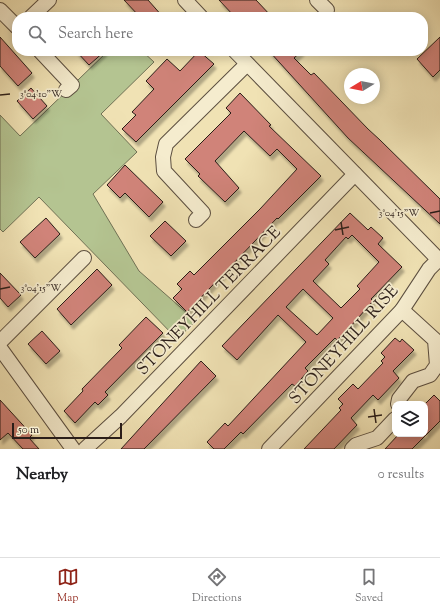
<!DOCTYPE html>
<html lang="en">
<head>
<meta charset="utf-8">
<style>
	:root { --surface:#fff; --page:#f6f6f6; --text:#202124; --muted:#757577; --line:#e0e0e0; --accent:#8f2418 }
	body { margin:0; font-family:"Sorts Mill Goudy",serif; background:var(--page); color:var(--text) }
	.controls { position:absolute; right:12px; bottom:12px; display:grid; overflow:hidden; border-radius:8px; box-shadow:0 2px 10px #0003 }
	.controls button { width:36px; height:36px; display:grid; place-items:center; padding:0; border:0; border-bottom:1px solid var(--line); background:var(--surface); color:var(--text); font:20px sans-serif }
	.compass { position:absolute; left:344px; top:68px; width:36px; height:36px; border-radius:50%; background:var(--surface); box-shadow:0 2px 10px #0003; rotate:260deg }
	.scale { position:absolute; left:12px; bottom:10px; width:110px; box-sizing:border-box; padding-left:4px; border:2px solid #2b1e19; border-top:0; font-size:11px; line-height:14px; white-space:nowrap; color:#2b1e19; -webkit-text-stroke:3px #f5ecce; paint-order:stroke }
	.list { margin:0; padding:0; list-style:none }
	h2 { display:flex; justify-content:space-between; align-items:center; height:52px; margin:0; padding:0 16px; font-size:17px }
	h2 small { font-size:13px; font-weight:400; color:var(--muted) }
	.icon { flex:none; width:22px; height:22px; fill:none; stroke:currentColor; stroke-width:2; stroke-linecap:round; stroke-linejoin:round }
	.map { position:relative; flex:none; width:440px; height:449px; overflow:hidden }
	.search { position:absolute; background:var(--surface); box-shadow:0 2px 10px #0003; left:12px; right:12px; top:12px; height:44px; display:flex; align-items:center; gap:10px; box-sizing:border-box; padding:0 14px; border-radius:16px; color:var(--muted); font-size:15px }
	.sheet { height:108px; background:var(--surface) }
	nav { display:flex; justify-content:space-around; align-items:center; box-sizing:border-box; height:56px; border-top:1px solid var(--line); background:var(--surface); font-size:11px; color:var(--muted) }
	nav a { display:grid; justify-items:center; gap:2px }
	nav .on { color:var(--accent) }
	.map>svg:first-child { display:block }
	.green { fill:#b4c491; stroke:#707155 }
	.building { fill:#d08379; stroke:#2b1e19; fill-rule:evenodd; filter:url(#shadow) }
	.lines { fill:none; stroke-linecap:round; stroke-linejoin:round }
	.minor-casing { stroke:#5c4f40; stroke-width:16 }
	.minor { stroke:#f5ecce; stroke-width:14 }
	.ticks { fill:none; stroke:#2b1e19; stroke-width:1.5 }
	.labels { text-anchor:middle; stroke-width:3.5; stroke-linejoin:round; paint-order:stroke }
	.street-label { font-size:17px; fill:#2b1e19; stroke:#f5ecce }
	.ticks-label { font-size:10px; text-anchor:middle; fill:#2b1e19; stroke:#f5ecce; stroke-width:3.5; stroke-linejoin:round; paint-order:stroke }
</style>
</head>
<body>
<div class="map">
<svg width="440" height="449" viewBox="0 0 440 449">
	<defs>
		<filter id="shadow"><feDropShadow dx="2.5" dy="4.5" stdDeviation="1" flood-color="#0004"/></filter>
	</defs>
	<rect width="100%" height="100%" fill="#f0e2b4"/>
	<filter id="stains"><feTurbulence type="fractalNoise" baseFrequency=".005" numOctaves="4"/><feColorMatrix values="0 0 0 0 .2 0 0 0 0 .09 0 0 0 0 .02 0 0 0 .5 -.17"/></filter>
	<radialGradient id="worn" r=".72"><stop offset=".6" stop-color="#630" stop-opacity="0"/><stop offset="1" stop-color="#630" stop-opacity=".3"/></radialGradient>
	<!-- green -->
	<path class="green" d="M108 51H142L154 62 101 114 137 152 93 194 139 271 196 321 177 339 39 197 3 232 0 229V115L20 136Z"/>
	<!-- building -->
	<g class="building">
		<path d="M124 0H148L163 17H140Z"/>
		<path d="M219 0H256L272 17H235Z"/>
		<path d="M0 37 32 73 18 86 0 66Z"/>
		<path d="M440 37V70L433 77 417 59Z"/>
		<path d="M76 51H105L89 65Z"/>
		<path d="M199 51 214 64 136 142 122 129 136 115 132 112 154 89 146 81 167 59 180 71Z"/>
		<path d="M269 51H302L294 58 311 75 314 73 368 129 380 140 440 199V224L348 138Z"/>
		<path d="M31 88 47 106 33 119 17 101Z"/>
		<path d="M240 93 271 125 269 126 321 176 278 219 277 218 187 312 173 298 182 289 177 284 190 271 194 275 260 209 297 169 277 149 270 156 244 131 215 161 239 188 225 202 198 176 200 174 185 159 231 113 226 108Z"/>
		<path d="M125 165 163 202 149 217 125 193 120 198 107 185Z"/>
		<path d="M350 213 368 230 371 227 383 238 378 244 402 267 371 299 373 301 351 326 337 340 335 338 305 368 308 371 295 386 292 384 243 434 241 432 224 449H214L207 442 225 423 228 426 306 342 278 315 237 360 222 346ZM352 235 379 262 357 286 360 289 341 308 313 281 329 264 325 260 346 237 348 239ZM303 289 333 318 317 335 286 307Z"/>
		<path d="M46 218 60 234 35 258 20 242Z"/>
		<path d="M165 221 186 241 171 256 150 236Z"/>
		<path d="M97 269 112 285 71 325 57 309Z"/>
		<path d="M0 273 21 295 8 307 0 298Z"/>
		<path d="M146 317 163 333 105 392 108 395 98 405 95 402 75 423 64 411 83 391 82 389 122 348 119 345Z"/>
		<path d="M42 331 60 351 46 364 28 344Z"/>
		<path d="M395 338 400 342 402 339 414 350 393 371 399 378 378 400 373 395 351 418 357 425 334 449H304L341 410 339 408 343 404 338 399 353 384 358 389 383 363 381 361 385 357 381 353Z"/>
		<path d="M201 361 216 376 144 449H121Z"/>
		<path d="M434 395 440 401V421L412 449H385L399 434H425V404Z"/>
		<path d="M0 400 32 435 29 438 39 449H23L8 433 0 440Z"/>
	</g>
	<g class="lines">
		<!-- minor casing -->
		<g class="minor-casing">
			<g id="minor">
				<path d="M185 0 201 17"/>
				<path d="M317 0 327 10"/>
				<path d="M0 10 17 27"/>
				<path d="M31 17 49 0"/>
				<path d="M40 51 72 85 66 90"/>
				<path d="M235 51 440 261"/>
				<path d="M196 220 203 213 164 171 163 157 166 144 247 64"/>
				<path d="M0 342 84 258"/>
				<path d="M0 348 73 449"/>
				<path d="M398 404 399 399 413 381 430 375 437 365 435 340 402 310"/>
				<path d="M85 449 121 416 355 174"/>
				<path d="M269 449 402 310 429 269 438 260"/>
				<path d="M352 449 356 445 377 438 395 419"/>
			</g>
		</g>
		<!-- minor -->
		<use href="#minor" class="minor"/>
	</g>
	<!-- ticks -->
	<path class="ticks" d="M0 95 10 94M430 213 440 211M341 222 343 235M335 230 349 227M0 289 10 287M374 409 376 423M368 417 382 415"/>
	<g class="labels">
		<!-- street labels -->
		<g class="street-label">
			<text transform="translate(208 300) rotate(-46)" y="6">STONEYHILL TERRACE</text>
			<text transform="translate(343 344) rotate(-48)" y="6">STONEYHILL RISE</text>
		</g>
	</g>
	<g class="ticks-label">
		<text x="41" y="97">3°04'10"W</text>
		<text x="399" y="216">3°04'15"W</text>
		<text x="41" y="291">3°04'15"W</text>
	</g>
	<rect width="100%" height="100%" filter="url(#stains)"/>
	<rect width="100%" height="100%" fill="url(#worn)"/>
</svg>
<div class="controls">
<button><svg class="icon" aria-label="layers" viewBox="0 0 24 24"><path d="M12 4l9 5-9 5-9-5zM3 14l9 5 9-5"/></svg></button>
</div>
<svg class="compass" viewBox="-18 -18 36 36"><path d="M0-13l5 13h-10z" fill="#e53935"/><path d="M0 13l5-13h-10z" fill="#757577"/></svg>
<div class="scale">50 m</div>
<div class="search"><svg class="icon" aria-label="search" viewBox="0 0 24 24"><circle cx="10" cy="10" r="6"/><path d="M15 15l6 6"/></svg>Search here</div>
</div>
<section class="sheet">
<h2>Nearby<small>0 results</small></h2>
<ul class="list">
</ul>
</section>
<nav>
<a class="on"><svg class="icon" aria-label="map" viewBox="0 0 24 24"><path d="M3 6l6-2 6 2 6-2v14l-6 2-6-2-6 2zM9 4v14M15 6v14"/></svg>Map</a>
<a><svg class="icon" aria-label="directions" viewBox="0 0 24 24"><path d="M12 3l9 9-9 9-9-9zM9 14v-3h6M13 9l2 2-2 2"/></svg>Directions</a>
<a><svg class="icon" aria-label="saved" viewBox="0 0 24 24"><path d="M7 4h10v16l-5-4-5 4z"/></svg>Saved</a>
</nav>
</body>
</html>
